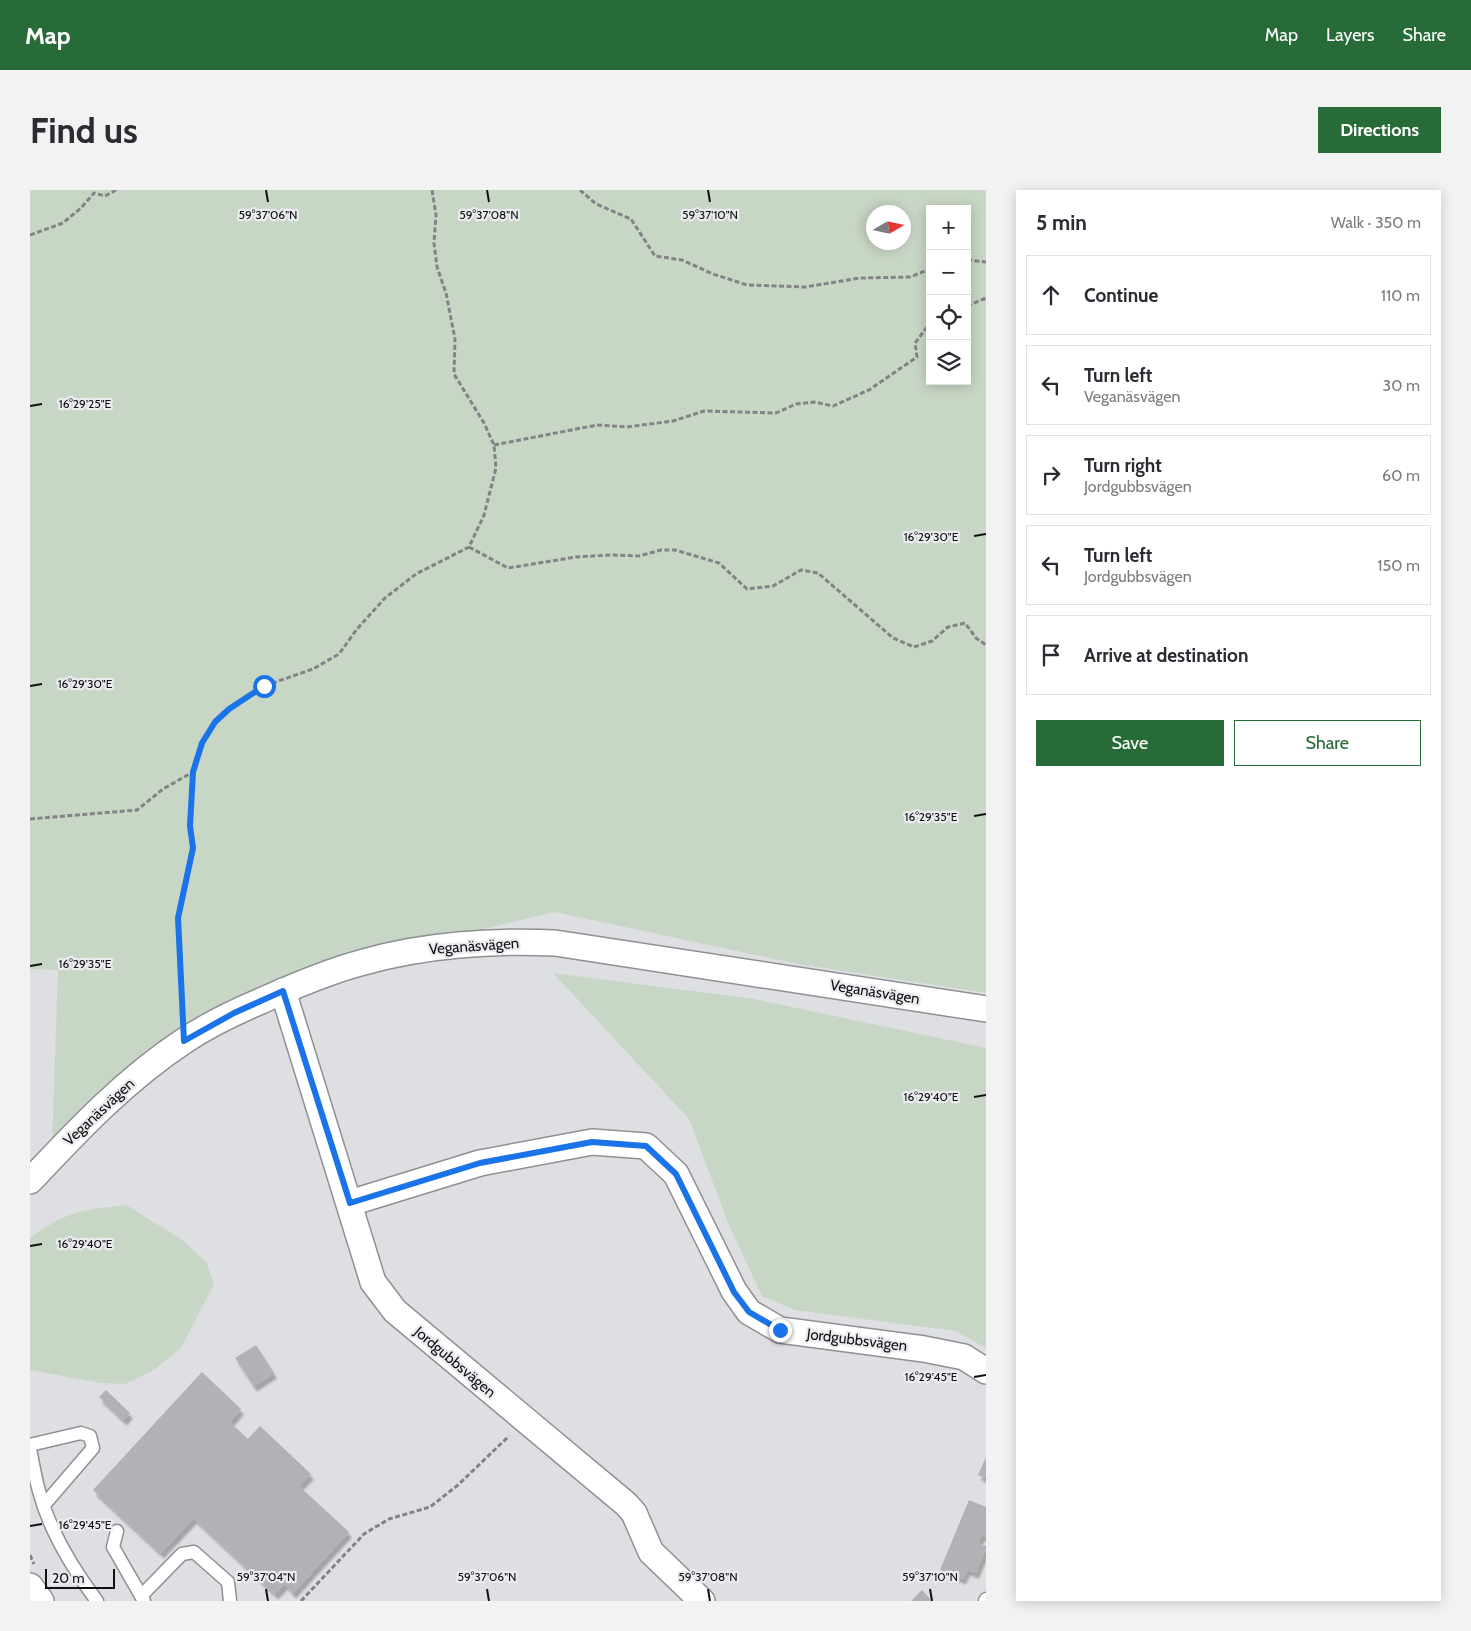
<!DOCTYPE html>
<html lang="en">
<head>
<meta charset="utf-8">
<style>
	:root { --surface:#fff; --page:#f2f2f3; --text:#2b2b33; --muted:#7c7c81; --line:#e1e1e2; --accent:#276c38 }
	body { margin:0; font-family:Cabin,sans-serif; background:var(--page); color:var(--text) }
	.controls { position:absolute; right:15px; top:15px; display:grid; overflow:hidden; border-radius:0px; box-shadow:0 2px 12px #0003 }
	.controls button { width:45px; height:45px; display:grid; place-items:center; padding:0; border:0; border-bottom:1px solid var(--line); background:var(--surface); color:var(--text); font:25px sans-serif }
	.compass { position:absolute; left:836px; top:15px; width:45px; height:45px; border-radius:50%; background:var(--surface); box-shadow:0 2px 12px #0003; rotate:81deg }
	.scale { position:absolute; left:15px; bottom:12px; width:70px; box-sizing:border-box; padding-left:5px; border:2px solid #111113; border-top:0; font-size:14px; line-height:18px; white-space:nowrap; color:#111113; -webkit-text-stroke:4px #eaecef; paint-order:stroke }
	.stop { position:absolute; width:15px; height:15px; margin:-11px; border:4px solid #1a73e8; border-radius:50%; background:#fff }
	.stop.end { background:#1a73e8; border-color:#fff; box-shadow:0 1px 5px #0008 }
	.list { margin:0; padding:0; list-style:none }
	h2 { display:flex; justify-content:space-between; align-items:center; height:65px; margin:0; padding:0 20px; font-size:21px }
	h2 small { font-size:16px; font-weight:400; color:var(--muted) }
	.list li { display:grid; grid-template-columns:32px 1fr auto; gap:15px; align-items:center; box-sizing:border-box; height:80px; margin:0 10px 10px; padding:0 10px; border:1px solid var(--line); border-radius:0px }
	.list b { display:block; font-size:19px; white-space:nowrap }
	.list p { margin:0; font-size:16px; white-space:nowrap; color:var(--muted) }
	.list em { font-size:16px; font-style:normal; color:var(--muted) }
	.actions { display:flex; gap:10px; padding:15px 20px }
	.actions a { flex:1; padding:11px 0; border:1px solid var(--accent); border-radius:0px; text-align:center; font-size:18px; color:var(--accent) }
	.actions .main { background:var(--accent); color:#fff }
	.icon { flex:none; width:28px; height:28px; fill:none; stroke:currentColor; stroke-width:2; stroke-linecap:round; stroke-linejoin:round }
	.map { position:relative; flex:none; width:956px; height:1411px; overflow:hidden; border-radius:0px }
	header { display:flex; align-items:center; gap:30px; box-sizing:border-box; height:70px; padding:0 25px; background:var(--accent); color:#fff }
	header strong { font-size:24px }
	nav { display:flex; gap:28px; margin-inline-start:auto; font-size:18px }
	.intro { display:flex; align-items:center; justify-content:space-between; box-sizing:border-box; height:120px; padding:0 30px }
	h1 { margin:0; font-size:35px }
	.button { padding:12px 22px; border-radius:0px; background:var(--accent); color:#fff; font-size:18px; font-weight:700 }
	main { display:flex; gap:30px; padding:0 30px }
	aside { flex:1; background:var(--surface); border-radius:0px; box-shadow:0 2px 12px #0003 }
	.map>svg:first-child { display:block }
	.green { fill:#c8d6c5; fill-rule:evenodd }
	.building { fill:#b0b2b6; filter:url(#shadow) }
	.lines { fill:none; stroke-linecap:round; stroke-linejoin:round }
	.service-casing { stroke:#8f9093; stroke-width:15 }
	.minor-casing { stroke:#8f9093; stroke-width:28 }
	.path { stroke:#828386; stroke-width:3; stroke-dasharray:5 2.5; stroke-linecap:butt }
	.service { stroke:#fff; stroke-width:12 }
	.minor { stroke:#fff; stroke-width:25 }
	.route { stroke:#1a73e8; stroke-width:6 }
	.ticks { fill:none; stroke:#111113; stroke-width:2 }
	.labels { text-anchor:middle; stroke-width:4.5; stroke-linejoin:round; paint-order:stroke }
	.street-label { font-size:15px; fill:#111113; stroke:#eaecef }
	.ticks-label { font-size:12px; text-anchor:middle; fill:#111113; stroke:#eaecef; stroke-width:4.5; stroke-linejoin:round; paint-order:stroke }
</style>
</head>
<body>
<header>
<strong>Map</strong>
<nav><a>Map</a><a>Layers</a><a>Share</a></nav>
</header>
<div class="intro"><h1>Find us</h1><a class="button">Directions</a></div>
<main>
<div class="map">
<svg width="956" height="1411" viewBox="0 0 956 1411">
	<defs>
		<filter id="shadow"><feDropShadow dx="3" dy="5.5" stdDeviation="1" flood-color="#0004"/></filter>
	</defs>
	<rect width="100%" height="100%" fill="#dddfe2"/>
	<!-- green -->
	<g class="green">
		<path d="M0 0H956V803L768 774 525 722 250 787 161 832 22 956 28 780 0 779ZM900 19H937V191H900ZM844 22H874V52H844Z"/>
		<path d="M523 783 724 809 956 858V1158L926 1141 765 1120 732 1106 699 1035 659 929Z"/>
		<path d="M96 1015 151 1049 176 1072 184 1094 151 1158 124 1180 95 1194 71 1193 0 1180V1049C34 1021 54 1020 96 1015Z"/>
	</g>
	<!-- building -->
	<g class="building">
		<path d="M226 1155 244 1183 224 1196 205 1168Z"/>
		<path d="M172 1182 211 1219 200 1232 218 1249 230 1236 281 1284 269 1296 319 1342 263 1403 255 1394 245 1404 164 1328 131 1363 63 1300Z"/>
		<path d="M76 1200 100 1223 94 1230 69 1207Z"/>
		<path d="M956 1267V1288L948 1285Z"/>
		<path d="M939 1310 956 1317V1347L952 1345 948 1353 956 1356V1359L946 1383 937 1380 933 1389 910 1380Z"/>
		<path d="M892 1400 902 1411H881Z"/>
	</g>
	<g class="lines">
		<!-- service casing -->
		<g class="service-casing">
			<g id="service">
				<path d="M0 1255 51 1243 60 1246 63 1258 14 1315"/>
				<path d="M0 1259C3 1273 5 1287 9 1301 19 1339 43 1379 67 1411"/>
				<path d="M87 1341 83 1357 114 1411"/>
				<path d="M111 1406 152 1364 164 1362 198 1392 200 1411"/>
				<path d="M955 1411 956 1409"/>
			</g>
		</g>
		<!-- minor casing -->
		<g class="minor-casing">
			<g id="minor">
				<path d="M253 801 343 1092 365 1121 596 1314 604 1323 621 1362 672 1411"/>
				<path d="M0 991C48 940 95 890 154 851 178 835 205 822 231 811 264 796 299 781 334 772 393 755 464 750 525 753L956 819"/>
				<path d="M320 1013 450 973 562 952 616 956 646 984 704 1101 719 1122 750 1140 894 1159 934 1167 956 1181"/>
				<path d="M0 1396 11 1411"/>
			</g>
		</g>
		<!-- path -->
		<g class="path">
			<path d="M550 0 566 14 601 29 625 66 652 70 683 84 717 95 775 97 830 88 880 87 900 79"/>
			<path d="M0 45 33 33 51 18 64 3 75 6 86 0"/>
			<path d="M937 70 956 72"/>
			<path d="M937 116 956 108"/>
			<path d="M464 255 567 235 597 237 643 231 674 221 746 223 766 214 784 212 803 216 839 200 887 167 885 153 900 133"/>
			<path d="M439 357 478 378 546 367 580 365 609 366 631 360H645L689 373 717 399 743 396 771 380 788 383 863 448 884 457 902 451 918 437 935 433 946 448 956 455"/>
			<path d="M0 629 107 620 133 599 163 582 172 553 185 531 199 519 234 496 283 479 309 464 327 439 355 408 386 384 439 357 454 325 466 278 464 255 454 233 424 184 425 149 416 103 407 77 404 53 406 25 402 0"/>
			<path d="M152 823 148 728 163 658 160 636 163 582"/>
			<path d="M0 1365 4 1374"/>
			<path d="M271 1411 334 1344 359 1329 400 1317 428 1295 479 1246"/>
		</g>
		<!-- service -->
		<use href="#service" class="service"/>
		<!-- minor -->
		<use href="#minor" class="minor"/>
	</g>
	<g class="lines">
		<!-- route -->
		<path class="route" d="M234 496 199 519 185 532 172 553 163 582 160 636 163 658 148 728 154 851 204 823 253 801 320 1013 450 973 562 952 616 956 646 984 704 1102 719 1122 750 1140"/>
	</g>
	<!-- ticks -->
	<path class="ticks" d="M236 0 238 12M457 0 459 12M678 0 680 12M0 216 12 214M944 346 956 344M0 496 12 494M944 626 956 624M0 776 12 774M944 907 956 905M0 1056 12 1054M944 1187 956 1185M0 1336 12 1334M236 1399 238 1411M457 1399 459 1411M678 1399 680 1411M900 1399 902 1411"/>
	<g class="labels">
		<!-- street labels -->
		<g class="street-label">
			<text transform="translate(444 756) rotate(-4)" y="5">Veganäsvägen</text>
			<text transform="translate(845 802) rotate(9)" y="5">Veganäsvägen</text>
			<text transform="translate(69 922) rotate(-43)" y="5">Veganäsvägen</text>
			<text transform="translate(827 1150) rotate(7)" y="5">Jordgubbsvägen</text>
			<text transform="translate(425 1172) rotate(40)" y="5">Jordgubbsvägen</text>
		</g>
	</g>
	<g class="ticks-label">
		<text x="238" y="29">59°37'06"N</text>
		<text x="459" y="29">59°37'08"N</text>
		<text x="680" y="29">59°37'10"N</text>
		<text x="55" y="218">16°29'25"E</text>
		<text x="901" y="351">16°29'30"E</text>
		<text x="55" y="498">16°29'30"E</text>
		<text x="901" y="631">16°29'35"E</text>
		<text x="55" y="778">16°29'35"E</text>
		<text x="901" y="911">16°29'40"E</text>
		<text x="55" y="1058">16°29'40"E</text>
		<text x="901" y="1191">16°29'45"E</text>
		<text x="55" y="1339">16°29'45"E</text>
		<text x="236" y="1391">59°37'04"N</text>
		<text x="457" y="1391">59°37'06"N</text>
		<text x="678" y="1391">59°37'08"N</text>
		<text x="900" y="1391">59°37'10"N</text>
	</g>
</svg>
<div class="controls">
<button>+</button>
<button>−</button>
<button><svg class="icon" aria-label="locate" viewBox="0 0 24 24"><circle cx="12" cy="12" r="6"/><path d="M12 2v4M12 18v4M2 12h4M18 12h4"/></svg></button>
<button><svg class="icon" aria-label="layers" viewBox="0 0 24 24"><path d="M12 4l9 5-9 5-9-5zM3 14l9 5 9-5"/></svg></button>
</div>
<svg class="compass" viewBox="-18 -18 36 36"><path d="M0-13l5 13h-10z" fill="#e53935"/><path d="M0 13l5-13h-10z" fill="#7c7c81"/></svg>
<div class="scale">20 m</div>
<div class="stop" style="left:234px;top:496px"></div>
<div class="stop end" style="left:750px;top:1140px"></div>
</div>
<aside>
<h2>5 min<small>Walk · 350 m</small></h2>
<ul class="list">
<li><svg class="icon" aria-label="ahead" viewBox="0 0 24 24"><path d="M12 20V5M6 11l6-6 6 6"/></svg><div><b>Continue</b></div><em>110 m</em></li>
<li><svg class="icon" aria-label="left" viewBox="0 0 24 24"><path d="M17 20v-9H6M10 6l-5 5 5 5"/></svg><div><b>Turn left</b><p>Veganäsvägen</p></div><em>30 m</em></li>
<li><svg class="icon" aria-label="right" viewBox="0 0 24 24"><path d="M7 20v-9h11M14 6l5 5-5 5"/></svg><div><b>Turn right</b><p>Jordgubbsvägen</p></div><em>60 m</em></li>
<li><svg class="icon" aria-label="left" viewBox="0 0 24 24"><path d="M17 20v-9H6M10 6l-5 5 5 5"/></svg><div><b>Turn left</b><p>Jordgubbsvägen</p></div><em>150 m</em></li>
<li><svg class="icon" aria-label="arrive" viewBox="0 0 24 24"><path d="M6 21V4h12l-3 4 3 4H6"/></svg><div><b>Arrive at destination</b></div></li>
</ul>
<div class="actions"><a class="main">Save</a><a>Share</a></div>
</aside>
</main>
</body>
</html>
